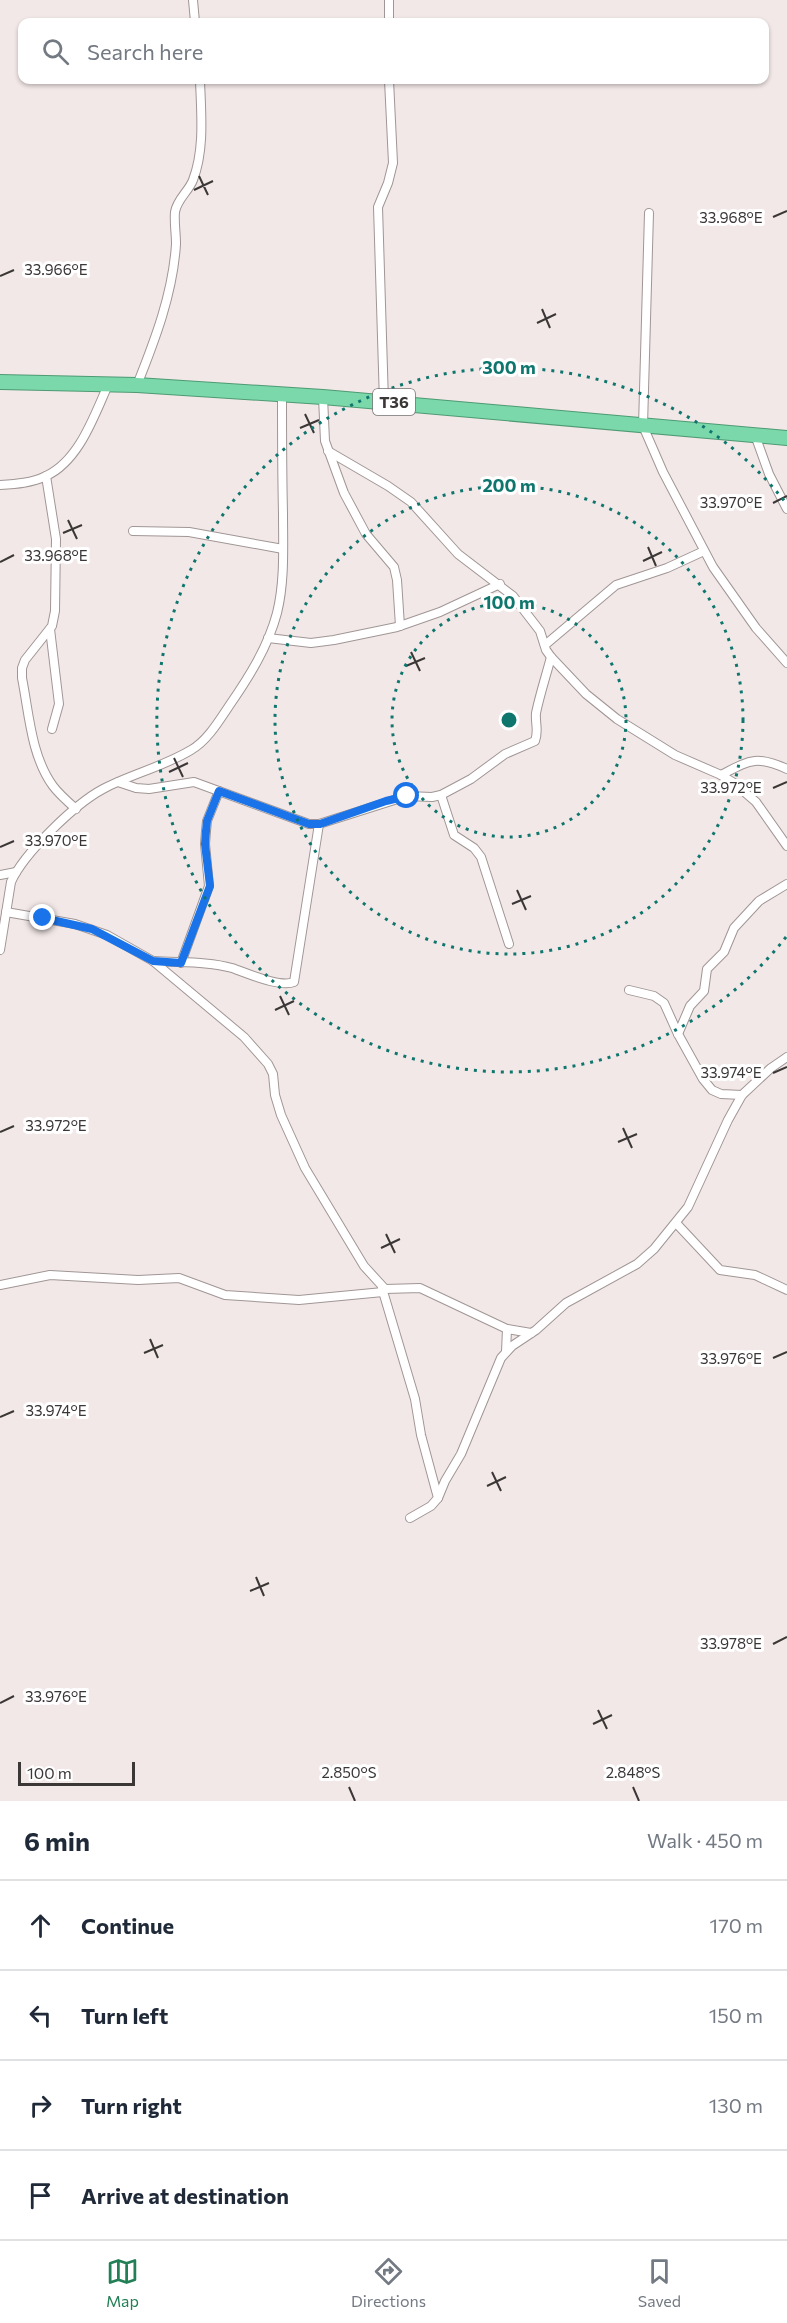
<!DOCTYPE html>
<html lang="en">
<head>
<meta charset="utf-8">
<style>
	:root { --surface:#fff; --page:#f6f6f7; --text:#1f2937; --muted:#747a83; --line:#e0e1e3; --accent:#237f55 }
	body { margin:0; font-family:Commissioner,sans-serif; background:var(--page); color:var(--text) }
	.scale { position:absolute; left:18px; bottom:15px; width:117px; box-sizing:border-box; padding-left:6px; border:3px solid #3b3737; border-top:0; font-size:16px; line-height:21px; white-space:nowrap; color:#3b3737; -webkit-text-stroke:4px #fff; paint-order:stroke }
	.stop { position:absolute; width:18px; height:18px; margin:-14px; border:4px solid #1a73e8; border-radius:50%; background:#fff }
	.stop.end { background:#1a73e8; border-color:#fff; box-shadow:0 2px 6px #0008 }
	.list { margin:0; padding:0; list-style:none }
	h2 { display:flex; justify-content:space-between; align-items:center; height:78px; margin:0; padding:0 24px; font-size:26px }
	h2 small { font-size:20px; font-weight:400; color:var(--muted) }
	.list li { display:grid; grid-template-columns:39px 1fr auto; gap:18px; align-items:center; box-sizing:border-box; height:90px; padding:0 24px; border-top:2px solid var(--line) }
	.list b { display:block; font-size:22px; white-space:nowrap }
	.list em { font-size:20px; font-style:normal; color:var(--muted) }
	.icon { flex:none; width:33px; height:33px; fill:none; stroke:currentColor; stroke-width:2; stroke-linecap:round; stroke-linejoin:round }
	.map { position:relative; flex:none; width:787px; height:1801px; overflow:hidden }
	.search { position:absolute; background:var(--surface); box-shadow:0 2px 4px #0004; left:18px; right:18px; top:18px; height:66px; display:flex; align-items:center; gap:15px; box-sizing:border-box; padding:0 21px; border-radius:12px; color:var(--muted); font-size:22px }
	.sheet { height:438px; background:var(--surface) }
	nav { display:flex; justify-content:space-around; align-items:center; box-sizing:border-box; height:84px; border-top:2px solid var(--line); background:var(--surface); font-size:16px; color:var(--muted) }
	nav a { display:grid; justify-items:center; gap:3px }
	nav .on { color:var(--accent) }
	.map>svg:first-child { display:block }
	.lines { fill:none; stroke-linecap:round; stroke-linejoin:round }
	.minor-casing { stroke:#a09695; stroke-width:10 }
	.trunk-casing { stroke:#4e9a73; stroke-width:16 }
	.minor { stroke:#fff; stroke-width:8 }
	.trunk { stroke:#7ad8aa; stroke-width:14 }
	.route { stroke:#1a73e8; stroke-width:8 }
	.ticks { fill:none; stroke:#3b3737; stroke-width:2 }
	.ring { fill:none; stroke:#0f766e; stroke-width:3; stroke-dasharray:3 6 }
	.labels { text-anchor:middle; stroke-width:6; stroke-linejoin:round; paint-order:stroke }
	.shield { fill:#fff; stroke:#767373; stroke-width:1.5 }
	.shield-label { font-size:16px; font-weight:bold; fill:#3b3737 }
	.ticks-label { font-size:15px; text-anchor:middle; fill:#3b3737; stroke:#fff; stroke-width:6; stroke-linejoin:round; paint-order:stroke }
	.centre { fill:#0f766e; stroke:#fff; stroke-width:3 }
	.ring-label { font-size:18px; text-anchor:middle; font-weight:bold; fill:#0f766e; stroke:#fff; stroke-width:6; stroke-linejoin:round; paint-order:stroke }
</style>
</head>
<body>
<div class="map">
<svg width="787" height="1801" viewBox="0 0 787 1801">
	<rect width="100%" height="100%" fill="#f3e8e8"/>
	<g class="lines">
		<!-- minor casing -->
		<g class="minor-casing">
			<g id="minor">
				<path d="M193 0 195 22"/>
				<path d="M389 0V22"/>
				<path d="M649 213 643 426 663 472 713 567 756 628 787 663"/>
				<path d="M137 385C155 340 173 293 176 244 176 233 174 222 175 212 177 199 189 191 193 180 205 149 201 112 200 80"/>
				<path d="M323 397 325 441 344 493 366 534 394 567 397 580 400 626"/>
				<path d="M384 402 378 207 388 183 393 163 389 80"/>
				<path d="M755 435 769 474 787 509"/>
				<path d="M328 451 388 486 411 502 458 554 513 596 540 631 546 650 551 657 586 694 617 719 675 755 721 775 734 783 756 802 787 846"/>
				<path d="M46 476 56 539 55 611 52 626 25 660 22 668V678C29 713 31 756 53 786 59 794 68 802 76 809"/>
				<path d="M0 485C16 484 32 483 46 476 79 461 94 416 108 385"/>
				<path d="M133 531 189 532 283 549"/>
				<path d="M50 629 59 704 52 729"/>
				<path d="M268 638 311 643 334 640 397 627 440 612 500 584"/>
				<path d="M545 645 616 585 667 568 704 551"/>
				<path d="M721 775C750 760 756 755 787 769"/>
				<path d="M118 782 136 788 149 789 194 782 309 824H319L407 796 432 797 441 795 471 779 505 754 535 741C539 731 535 723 536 713 540 694 546 676 551 657"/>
				<path d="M441 795 454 835 474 848 481 857 509 944"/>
				<path d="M0 875 16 872"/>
				<path d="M6 912 75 924 107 935 153 961 244 1037 268 1064 273 1074 275 1095 281 1115 305 1168 364 1266 385 1289 420 1288 507 1329 531 1333"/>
				<path d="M0 950 11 882C24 853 75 804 103 789 131 774 163 767 191 750 207 741 219 721 229 706 249 677 268 647 277 613 285 581 283 545 283 513 282 473 282 433 282 394"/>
				<path d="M153 961C179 963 207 961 232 968 247 973 280 988 294 982L319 824"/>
				<path d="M181 963 209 886 205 844 206 831 207 821 219 791"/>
				<path d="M629 990 654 996 664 1003 678 1034 703 1079 712 1090 721 1094 742 1095"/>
				<path d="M678 1034 690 1006 704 991 707 969 724 952 734 928 759 901 787 884"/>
				<path d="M676 1223 720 1270 755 1275 787 1290"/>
				<path d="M0 1285 50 1275 138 1280 179 1278 225 1295 299 1300 383 1292"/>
				<path d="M382 1288 415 1399 421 1435 438 1498 431 1506 410 1518"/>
				<path d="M506 1352 507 1329"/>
				<path d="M438 1498 445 1481 461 1454 501 1358 512 1346 536 1330 566 1303 637 1264 654 1249 688 1207 728 1120 742 1095 771 1068 787 1057"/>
			</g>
		</g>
		<!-- trunk casing -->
		<g class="trunk-casing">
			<path id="trunk" d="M0 382 137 385 323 397 787 438"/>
		</g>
		<!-- minor -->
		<use href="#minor" class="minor"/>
		<!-- trunk -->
		<use href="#trunk" class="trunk"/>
	</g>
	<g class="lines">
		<!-- route -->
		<path class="route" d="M43 918 92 929 153 961 181 963 210 886 205 844 206 831 207 821 219 791 309 824H320L386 801 407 796"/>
	</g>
	<!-- ticks -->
	<path class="ticks" d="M199 176 208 195M194 190 213 181M773 217 787 211M0 276 14 270M542 309 550 328M537 323 556 314M305 414 314 433M300 428 319 420M773 503 787 496M68 520 77 539M63 533 82 525M648 547 656 566M643 561 662 552M0 562 14 555M411 652 420 671M406 666 425 658M174 758 183 777M169 772 188 763M773 788 787 782M0 847 14 841M517 890 526 910M512 904 531 896M280 996 289 1015M275 1010 294 1001M773 1073 787 1067M623 1128 632 1148M0 1132 14 1126M618 1142 637 1134M386 1234 395 1253M381 1248 400 1239M150 1339 158 1358M144 1353 163 1345M773 1358 787 1352M0 1417 14 1411M492 1472 501 1491M487 1486 506 1477M256 1577 264 1596M250 1591 269 1583M773 1644 787 1637M0 1703 14 1696M598 1710 607 1729M593 1724 612 1715M349 1787 355 1801M633 1787 639 1801"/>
	<!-- distance rings -->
	<g class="ring">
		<circle cx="509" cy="720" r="117"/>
		<circle cx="509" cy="720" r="234"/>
		<path d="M786 937A352 352 0 1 1 786 503"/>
	</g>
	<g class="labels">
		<!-- shield labels -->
		<rect class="shield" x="373" y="389" width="42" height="26" rx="4.5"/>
		<g class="shield-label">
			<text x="394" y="408">T36</text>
		</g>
	</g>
	<g class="ticks-label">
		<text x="731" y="223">33.968°E</text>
		<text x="56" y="275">33.966°E</text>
		<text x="731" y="508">33.970°E</text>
		<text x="56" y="561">33.968°E</text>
		<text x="731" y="793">33.972°E</text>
		<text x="56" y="846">33.970°E</text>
		<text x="731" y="1078">33.974°E</text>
		<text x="56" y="1131">33.972°E</text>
		<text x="731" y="1364">33.976°E</text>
		<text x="56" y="1416">33.974°E</text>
		<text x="731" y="1649">33.978°E</text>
		<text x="56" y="1702">33.976°E</text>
		<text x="349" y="1778">2.850°S</text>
		<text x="633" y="1778">2.848°S</text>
	</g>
	<circle cx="509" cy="720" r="9" class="centre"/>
	<g class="ring-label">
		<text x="509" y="374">300 m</text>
		<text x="509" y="492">200 m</text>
		<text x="509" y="609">100 m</text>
	</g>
</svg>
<div class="scale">100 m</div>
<div class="stop" style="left:407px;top:796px"></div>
<div class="stop end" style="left:43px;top:918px"></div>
<div class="search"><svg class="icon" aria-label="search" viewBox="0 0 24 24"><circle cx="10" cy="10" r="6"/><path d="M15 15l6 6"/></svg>Search here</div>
</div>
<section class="sheet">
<h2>6 min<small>Walk · 450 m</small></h2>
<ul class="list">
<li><svg class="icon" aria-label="ahead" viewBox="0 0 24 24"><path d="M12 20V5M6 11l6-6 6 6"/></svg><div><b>Continue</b></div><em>170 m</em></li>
<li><svg class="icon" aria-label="left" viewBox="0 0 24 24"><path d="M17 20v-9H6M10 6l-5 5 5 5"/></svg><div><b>Turn left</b></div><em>150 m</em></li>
<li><svg class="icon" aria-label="right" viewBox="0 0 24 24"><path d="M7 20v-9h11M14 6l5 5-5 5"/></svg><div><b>Turn right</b></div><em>130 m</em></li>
<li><svg class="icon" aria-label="arrive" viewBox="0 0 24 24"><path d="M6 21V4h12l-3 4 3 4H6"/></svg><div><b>Arrive at destination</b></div></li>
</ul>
</section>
<nav>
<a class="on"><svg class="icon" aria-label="map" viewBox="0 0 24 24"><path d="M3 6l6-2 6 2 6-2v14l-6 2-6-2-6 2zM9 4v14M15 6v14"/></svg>Map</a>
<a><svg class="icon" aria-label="directions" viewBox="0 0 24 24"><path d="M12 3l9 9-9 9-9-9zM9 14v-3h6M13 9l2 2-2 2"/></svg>Directions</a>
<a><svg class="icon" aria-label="saved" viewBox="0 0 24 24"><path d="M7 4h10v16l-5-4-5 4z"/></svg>Saved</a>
</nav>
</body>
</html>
